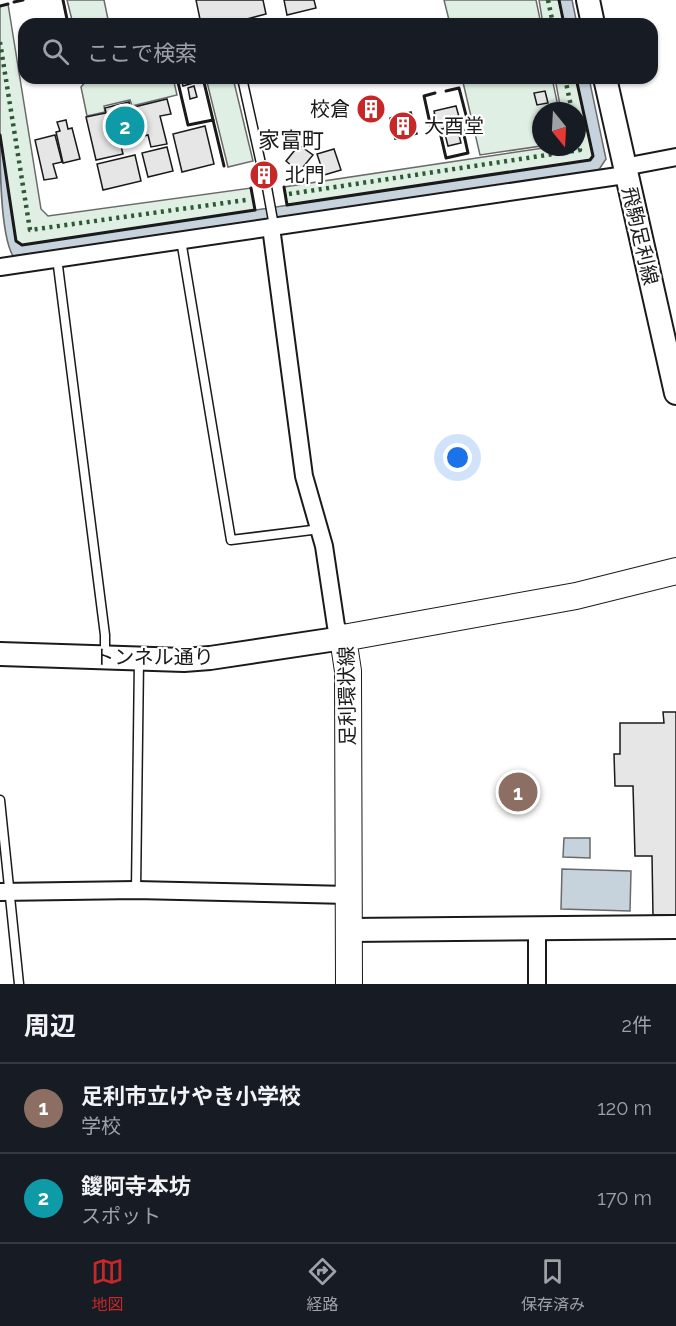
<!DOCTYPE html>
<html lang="ja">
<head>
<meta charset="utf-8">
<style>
	:root { --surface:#171b24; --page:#20242c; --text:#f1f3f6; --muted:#9ea1a6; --line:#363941; --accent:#c62828 }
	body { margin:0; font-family:Raleway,"Noto Sans JP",sans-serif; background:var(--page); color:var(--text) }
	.compass { position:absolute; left:532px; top:102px; width:54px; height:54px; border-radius:50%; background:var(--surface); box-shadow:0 2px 4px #0004; rotate:162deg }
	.you { position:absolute; left:458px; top:458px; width:21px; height:21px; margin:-15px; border:4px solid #fff; border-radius:50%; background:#1a73e8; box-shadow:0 0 0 9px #1a73e833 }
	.badge { display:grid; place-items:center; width:39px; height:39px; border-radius:50%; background:var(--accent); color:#fff; font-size:20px; font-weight:700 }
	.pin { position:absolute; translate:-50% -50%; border:3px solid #fff; box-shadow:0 2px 6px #0006 }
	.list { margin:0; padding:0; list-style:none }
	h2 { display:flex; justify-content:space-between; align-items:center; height:78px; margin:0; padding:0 24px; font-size:26px }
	h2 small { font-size:20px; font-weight:400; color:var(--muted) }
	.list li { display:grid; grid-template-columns:39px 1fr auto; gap:18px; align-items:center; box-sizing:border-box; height:90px; padding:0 24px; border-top:2px solid var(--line) }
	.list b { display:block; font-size:22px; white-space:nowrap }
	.list p { margin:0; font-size:20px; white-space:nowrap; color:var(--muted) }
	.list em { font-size:20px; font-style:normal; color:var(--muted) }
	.icon { flex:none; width:33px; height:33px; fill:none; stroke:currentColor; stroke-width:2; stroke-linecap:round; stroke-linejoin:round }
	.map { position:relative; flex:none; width:676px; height:984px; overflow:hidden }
	.search { position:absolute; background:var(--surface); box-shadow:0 2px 4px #0004; left:18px; right:18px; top:18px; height:66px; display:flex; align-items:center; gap:15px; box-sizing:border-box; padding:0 21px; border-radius:18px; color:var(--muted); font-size:22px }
	.sheet { height:258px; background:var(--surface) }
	nav { display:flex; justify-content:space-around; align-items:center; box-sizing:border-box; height:84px; border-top:2px solid var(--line); background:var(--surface); font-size:16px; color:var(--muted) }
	nav a { display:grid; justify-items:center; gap:3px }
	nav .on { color:var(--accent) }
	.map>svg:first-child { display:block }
	.green { fill:#e0efe3; stroke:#6a6a6a; stroke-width:1.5 }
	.water { fill:#c6d2dc; stroke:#6a6a6a; stroke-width:1.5 }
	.building { fill:#e6e6e6; stroke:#1a1a1a; stroke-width:1.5 }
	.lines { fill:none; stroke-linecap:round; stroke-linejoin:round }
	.lane-casing { stroke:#1a1a1a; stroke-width:11 }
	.street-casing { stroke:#1a1a1a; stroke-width:20 }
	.secondary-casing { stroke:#1a1a1a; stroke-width:26 }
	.primary-casing { stroke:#1a1a1a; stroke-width:28 }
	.lane { stroke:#fff; stroke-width:8 }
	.street { stroke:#fff; stroke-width:16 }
	.secondary { stroke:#fff; stroke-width:22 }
	.primary { stroke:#fff; stroke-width:26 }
	.hedge { stroke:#2b5a34; stroke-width:4.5; stroke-dasharray:3 4.5; stroke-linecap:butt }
	.wall { stroke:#1a1a1a; stroke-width:3 }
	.labels { text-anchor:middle; stroke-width:4.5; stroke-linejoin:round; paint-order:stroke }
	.poi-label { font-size:20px; fill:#1a1a1a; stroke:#fff; text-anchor:start }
	.street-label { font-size:20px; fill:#1a1a1a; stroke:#fff }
	.quarter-label { font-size:22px; fill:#1a1a1a; stroke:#fff }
</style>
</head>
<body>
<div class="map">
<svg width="676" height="984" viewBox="0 0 676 984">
	<rect width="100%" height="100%" fill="#fff"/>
	<!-- green -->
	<g class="green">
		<path d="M67 0H104L109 24H73Z"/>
		<path d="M444 0H536L541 24H450Z"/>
		<path d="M539 0H559L564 24H543Z"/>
		<path d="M8 4 41 209 48 216 251 188 255 210 22 245 16 241 0 135V6Z"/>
		<path d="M95 78H108L112 81 124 78H173L177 95 132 106 130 100 104 106 105 112 87 116 81 87 88 79Z"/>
		<path d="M206 78H233L253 161 228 167Z"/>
		<path d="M462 78H552L559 111H541V146L480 155Z"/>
		<path d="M555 78H576L593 156 590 160 287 205 284 187 550 147H577V111H561Z"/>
	</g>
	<!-- water -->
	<g class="water">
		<path d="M559 0H572L577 24H564Z"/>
		<path d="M576 78H589L606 159 598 171 305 216 13 256C0 234 0 164 0 135L16 241 22 245 590 160 593 155Z"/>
		<path d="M564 838H590V858L563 857Z"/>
		<path d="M562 869 631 871 630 911 561 909Z"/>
	</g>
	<!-- building -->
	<g class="building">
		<path d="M196 0H263L266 14 243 20 244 24H201Z"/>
		<path d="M284 0H314L316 8 287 15Z"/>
		<path d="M181 78H196L197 82 183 86Z"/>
		<path d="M194 86 197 97 190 99 188 88Z"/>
		<path d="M545 91 548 103 537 105 534 93Z"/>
		<path d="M378 98 382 116 363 120 359 102Z"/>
		<path d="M167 99 171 114 160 116 167 144 151 147 148 135 120 142 123 154 96 160 86 117 106 113 105 108 129 102 130 108Z"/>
		<path d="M456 106 461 124 438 130 434 111Z"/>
		<path d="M411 112 417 134 395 139 390 118Z"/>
		<path d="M66 120 68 129 72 128 80 159 63 163 56 132 60 131 57 122Z"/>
		<path d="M205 126 214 164 182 172 173 134Z"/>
		<path d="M458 131 461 143 448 146 445 134Z"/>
		<path d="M55 135 62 162 53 164 57 178 44 180 35 140Z"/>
		<path d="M299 145 313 155 299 172 286 161Z"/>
		<path d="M167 147 173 171 148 177 142 153Z"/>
		<path d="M334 149 341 170 324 175 317 154Z"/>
		<path d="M135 155 141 181 103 190 97 164Z"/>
		<path d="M273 166 276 180 256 185 253 170Z"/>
		<path d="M663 712H676V915H653L652 856H635L633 786H615L614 754H620V723H664Z"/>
	</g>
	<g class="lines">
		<!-- lane casing -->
		<g class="lane-casing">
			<g id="lane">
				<path d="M242 78 262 168"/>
				<path d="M266 182 274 226"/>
				<path d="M181 240 231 540 320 529"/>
				<path d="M57 258 105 635V657"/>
				<path d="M0 800 19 984"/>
				<path d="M136 890 139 660"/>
			</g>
		</g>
		<!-- street casing -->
		<g class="street-casing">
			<g id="street">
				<path d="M624 167 676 157"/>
				<path d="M271 227 304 476 324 546 336 626 343 638"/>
				<path d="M0 267 625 175"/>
				<path d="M0 892 136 890 348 895"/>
				<path d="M537 984V927"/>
			</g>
		</g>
		<!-- secondary casing -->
		<g class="secondary-casing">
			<g id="secondary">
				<path d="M588 0 593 24"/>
				<path d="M605 78 676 393"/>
				<path d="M0 654 184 660 210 658 343 638"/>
				<path d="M349 930 676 927"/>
			</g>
		</g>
		<!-- primary casing -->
		<g class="primary-casing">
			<path id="primary" d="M349 984 348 671 343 638 576 596 676 571"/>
		</g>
		<!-- lane -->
		<use href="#lane" class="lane"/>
		<!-- street -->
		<use href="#street" class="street"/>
		<!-- secondary -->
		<use href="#secondary" class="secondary"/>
		<!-- primary -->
		<use href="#primary" class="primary"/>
		<!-- hedge -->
		<g class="hedge">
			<path d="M548 0 553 24"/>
			<path d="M0 42 30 230 246 200"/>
			<path d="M565 78 572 111"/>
			<path d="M289 194 580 150 577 136"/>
		</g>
		<!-- wall -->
		<g class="wall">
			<path d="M63 0 68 24"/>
			<path d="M559 0 564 24"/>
			<path d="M14 2 23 0"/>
			<path d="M0 6 8 4"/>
			<path d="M177 78 188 125 213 120 224 166"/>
			<path d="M203 78 213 120"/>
			<path d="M446 91 459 88 467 119 462 121"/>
			<path d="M435 93 424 96 431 128 436 127"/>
			<path d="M440 132 446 158 468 153 462 126"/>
			<path d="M0 135 16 241 22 245 255 210 251 188"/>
			<path d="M284 187 287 205 590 160 593 156 576 78"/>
		</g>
	</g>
	<!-- icons -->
	<defs>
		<g id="building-disc" transform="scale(1.5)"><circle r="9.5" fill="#c62828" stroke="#fff"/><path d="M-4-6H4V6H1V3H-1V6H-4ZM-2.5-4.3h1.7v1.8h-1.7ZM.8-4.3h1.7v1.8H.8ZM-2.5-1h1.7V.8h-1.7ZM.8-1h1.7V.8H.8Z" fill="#fff"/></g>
	</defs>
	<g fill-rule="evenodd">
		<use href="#building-disc" x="371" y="109"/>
		<use href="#building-disc" x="403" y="126"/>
		<use href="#building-disc" x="264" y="175"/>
	</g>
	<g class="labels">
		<!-- poi labels -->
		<g class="poi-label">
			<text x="350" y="116" text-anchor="end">校倉</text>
			<text x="424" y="133">大酉堂</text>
			<text x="285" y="182">北門</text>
		</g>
		<!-- street labels -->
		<g class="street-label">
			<text transform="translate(640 236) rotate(77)" y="7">飛駒足利線</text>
			<text x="154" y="664">トンネル通り</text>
			<text transform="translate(347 696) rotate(-91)" y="7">足利環状線</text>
		</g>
		<!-- quarter labels -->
		<g class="quarter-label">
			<text x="291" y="148">家富町</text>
		</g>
	</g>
</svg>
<svg class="compass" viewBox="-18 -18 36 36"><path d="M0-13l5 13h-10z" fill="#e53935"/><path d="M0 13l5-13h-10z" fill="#9ea1a6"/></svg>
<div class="you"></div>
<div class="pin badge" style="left:518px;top:792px;background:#8d6e63">1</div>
<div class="pin badge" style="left:125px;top:126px;background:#0f9aa8">2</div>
<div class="search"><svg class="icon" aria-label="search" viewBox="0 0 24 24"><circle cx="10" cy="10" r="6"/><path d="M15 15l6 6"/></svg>ここで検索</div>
</div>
<section class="sheet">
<h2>周辺<small>2件</small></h2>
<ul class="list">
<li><span class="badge" style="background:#8d6e63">1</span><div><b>足利市立けやき小学校</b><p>学校</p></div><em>120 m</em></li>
<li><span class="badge" style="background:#0f9aa8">2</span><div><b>鑁阿寺本坊</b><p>スポット</p></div><em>170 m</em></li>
</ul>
</section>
<nav>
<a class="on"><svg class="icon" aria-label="map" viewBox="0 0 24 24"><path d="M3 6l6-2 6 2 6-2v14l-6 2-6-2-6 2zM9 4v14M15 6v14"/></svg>地図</a>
<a><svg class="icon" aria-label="directions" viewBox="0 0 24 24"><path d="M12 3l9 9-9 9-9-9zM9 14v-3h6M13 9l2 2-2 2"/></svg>経路</a>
<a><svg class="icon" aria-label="saved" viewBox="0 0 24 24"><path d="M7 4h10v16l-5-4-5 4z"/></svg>保存済み</a>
</nav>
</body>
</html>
